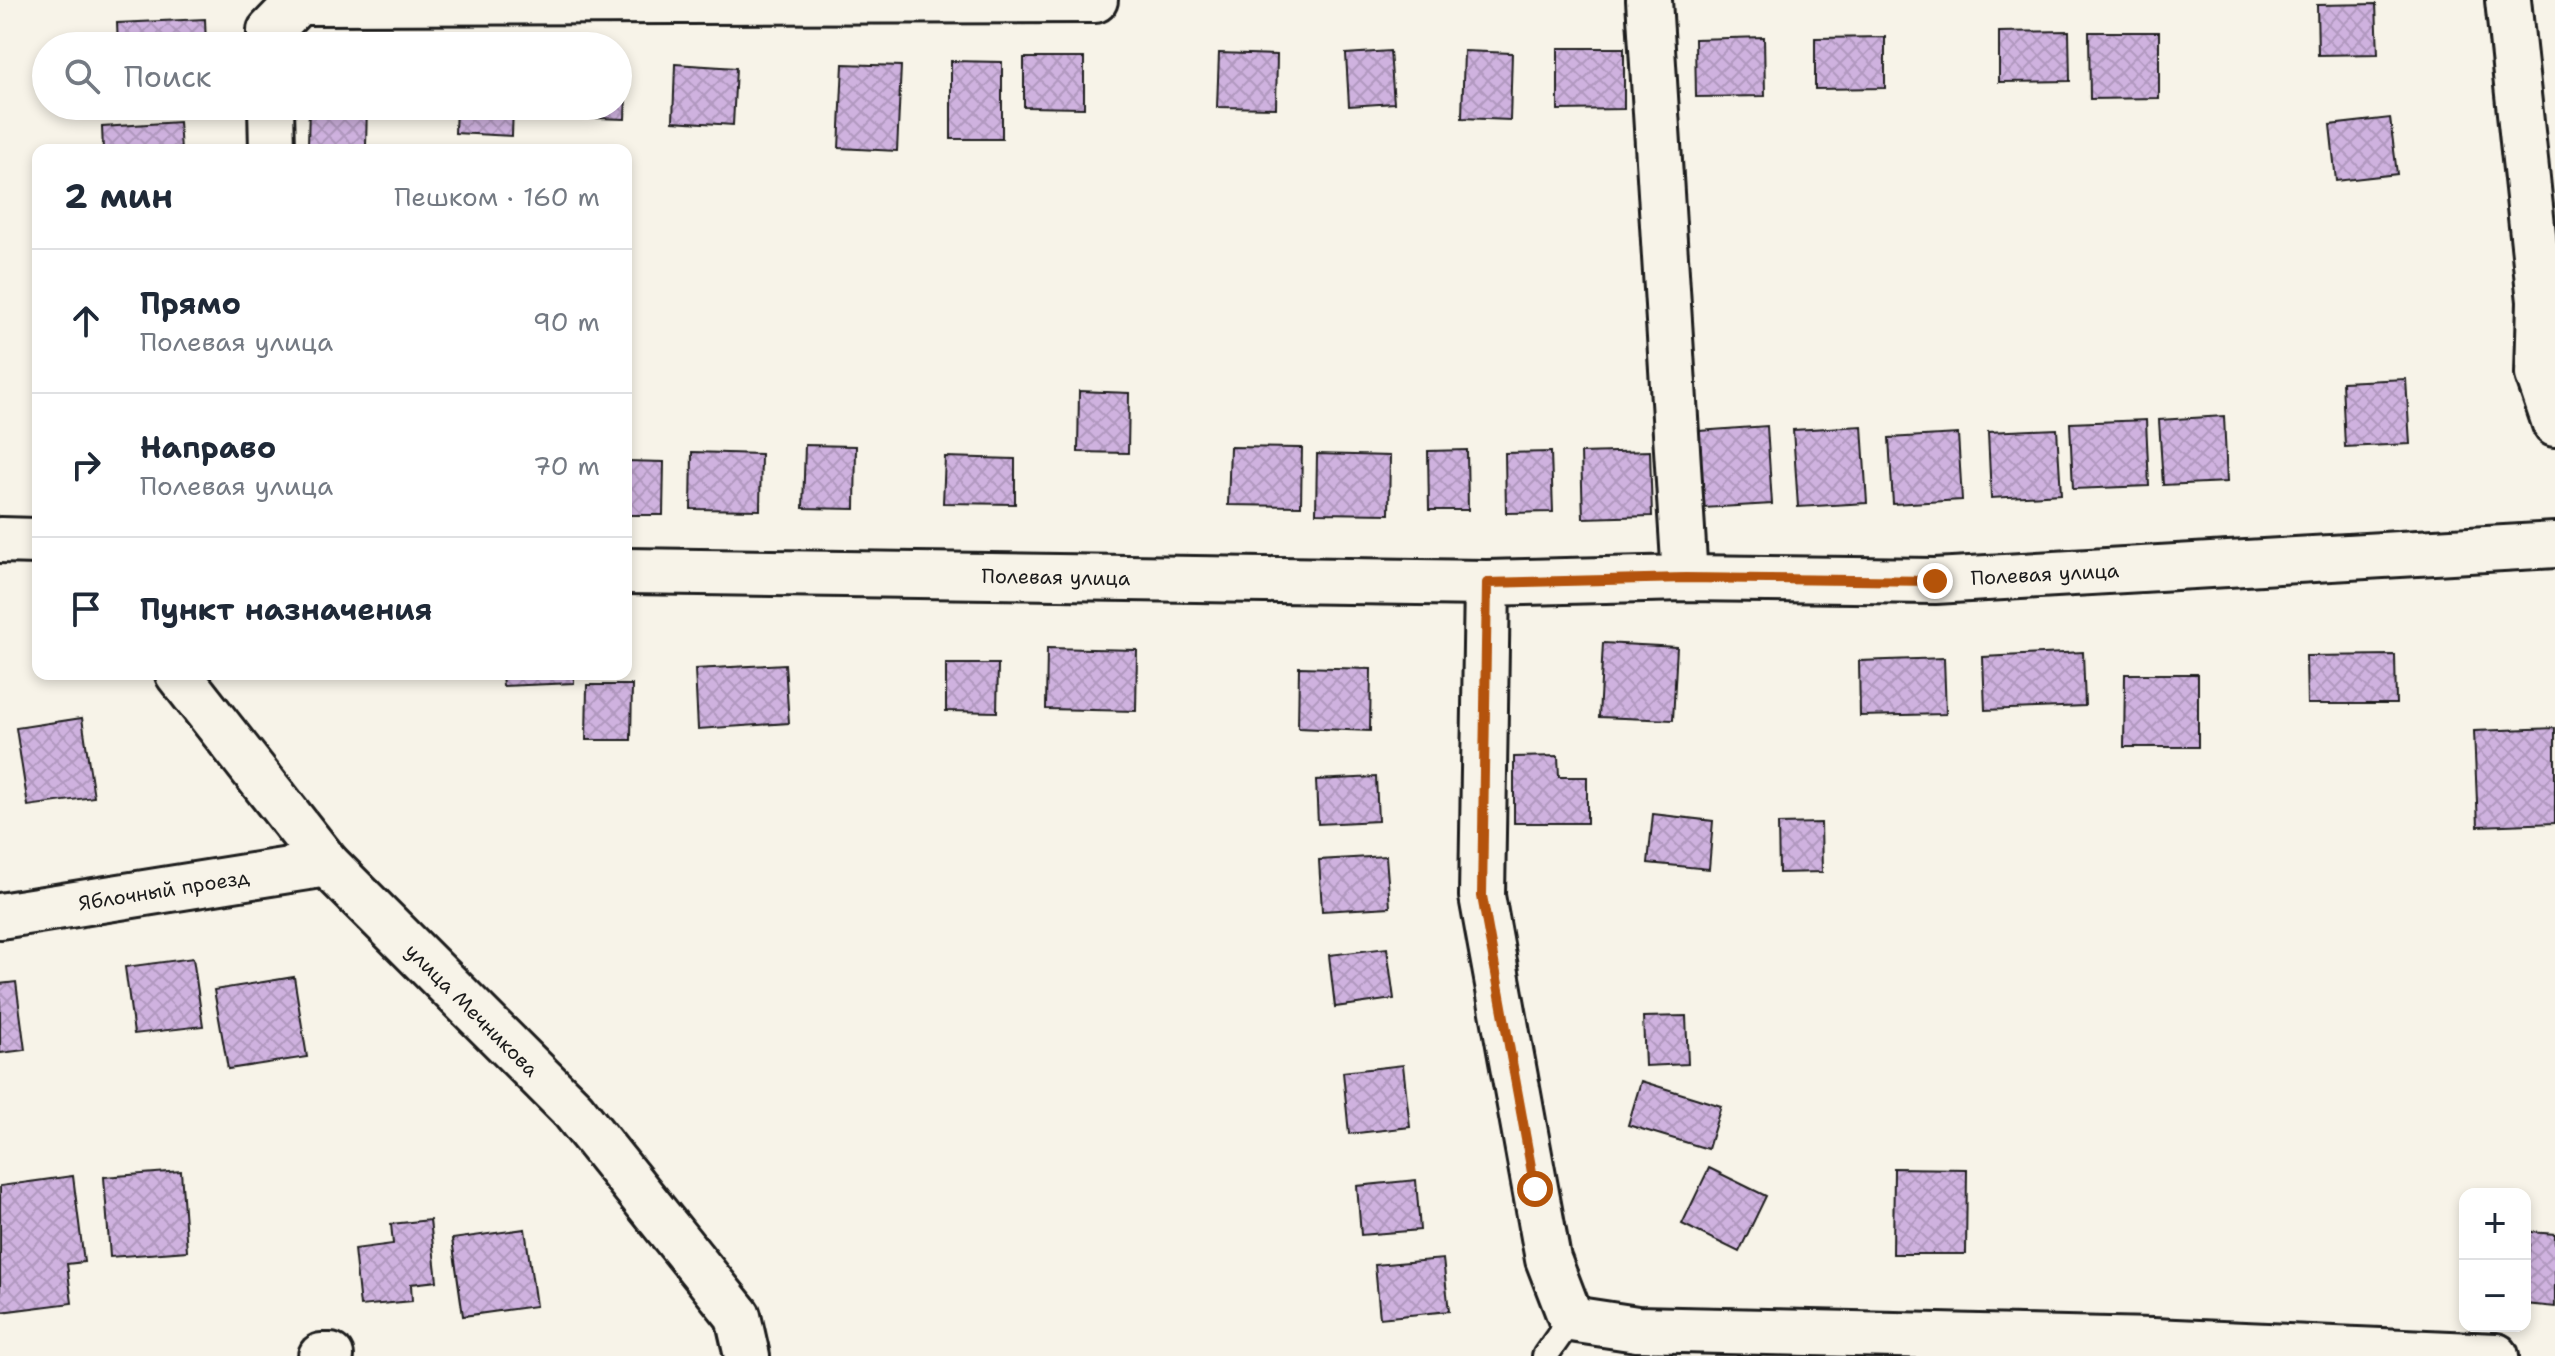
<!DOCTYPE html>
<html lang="ru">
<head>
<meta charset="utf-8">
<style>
	:root { --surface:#fff; --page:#f6f6f7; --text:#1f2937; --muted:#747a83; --line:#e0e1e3 }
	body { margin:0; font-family:"Shantell Sans",sans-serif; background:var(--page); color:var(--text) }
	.controls { position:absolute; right:24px; bottom:24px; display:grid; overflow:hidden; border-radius:16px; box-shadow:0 4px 12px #0003 }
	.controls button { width:72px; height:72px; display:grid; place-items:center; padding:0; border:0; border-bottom:2px solid var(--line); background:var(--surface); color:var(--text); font:40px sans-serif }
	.stop { position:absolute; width:24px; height:24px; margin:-18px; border:6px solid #b45309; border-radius:50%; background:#fff }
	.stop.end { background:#b45309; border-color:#fff; box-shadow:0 2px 8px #0008 }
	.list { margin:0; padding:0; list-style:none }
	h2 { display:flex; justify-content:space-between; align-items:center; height:104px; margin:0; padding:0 32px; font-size:34px }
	h2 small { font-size:26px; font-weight:400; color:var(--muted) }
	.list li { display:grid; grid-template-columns:52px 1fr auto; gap:24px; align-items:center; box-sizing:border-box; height:144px; padding:0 32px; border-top:2px solid var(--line) }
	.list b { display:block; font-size:30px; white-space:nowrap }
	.list p { margin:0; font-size:26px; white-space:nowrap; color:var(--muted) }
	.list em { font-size:26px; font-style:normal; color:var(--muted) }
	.icon { flex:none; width:44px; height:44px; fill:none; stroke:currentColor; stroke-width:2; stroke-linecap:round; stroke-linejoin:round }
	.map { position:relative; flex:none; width:2555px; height:1356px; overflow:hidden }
	.search { position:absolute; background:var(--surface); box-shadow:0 4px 12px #0003; left:32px; top:32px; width:600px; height:88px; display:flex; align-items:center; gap:20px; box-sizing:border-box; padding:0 28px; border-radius:44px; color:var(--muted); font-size:30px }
	.panel { position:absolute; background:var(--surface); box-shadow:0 4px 12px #0003; left:32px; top:144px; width:600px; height:536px; border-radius:16px }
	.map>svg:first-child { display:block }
	.building { fill:url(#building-cross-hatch); stroke:#1c1c1c; stroke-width:2 }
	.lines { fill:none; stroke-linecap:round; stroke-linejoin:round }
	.service-casing { stroke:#1c1c1c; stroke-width:30 }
	.minor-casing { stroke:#1c1c1c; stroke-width:50 }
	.tertiary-casing { stroke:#1c1c1c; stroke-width:50 }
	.service { stroke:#f7f3e8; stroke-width:24 }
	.minor { stroke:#f7f3e8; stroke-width:44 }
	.tertiary { stroke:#f7f3e8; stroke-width:44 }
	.route { stroke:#b45309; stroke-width:10 }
	.labels { text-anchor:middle; stroke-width:6; stroke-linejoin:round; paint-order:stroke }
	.street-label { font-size:20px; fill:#1c1c1c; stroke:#f7f3e8 }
</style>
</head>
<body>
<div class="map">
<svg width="2555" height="1356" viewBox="0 0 2555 1356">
	<defs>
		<pattern id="building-cross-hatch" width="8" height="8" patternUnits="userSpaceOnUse" patternTransform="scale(2)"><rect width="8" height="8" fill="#cfb2df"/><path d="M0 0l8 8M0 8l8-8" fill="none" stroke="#b198bf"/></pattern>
	</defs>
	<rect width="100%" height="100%" fill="#f7f3e8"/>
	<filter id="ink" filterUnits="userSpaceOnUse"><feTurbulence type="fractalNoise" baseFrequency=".0125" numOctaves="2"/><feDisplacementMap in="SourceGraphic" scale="16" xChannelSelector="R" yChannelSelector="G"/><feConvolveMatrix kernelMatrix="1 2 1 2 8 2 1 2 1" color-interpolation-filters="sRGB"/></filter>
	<g filter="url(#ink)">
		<!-- building -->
		<g class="building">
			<path d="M2376 4 2378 54 2318 55 2317 5Z"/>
			<path d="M205 19 206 46H118L117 23Z"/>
			<path d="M2069 31 2070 81 1999 82V32Z"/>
			<path d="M2089 32H2159V98L2090 99Z"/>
			<path d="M1764 37 1765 96 1696 97 1695 39Z"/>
			<path d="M1885 37V88L1815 89V38Z"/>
			<path d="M1558 48H1624V109L1558 110Z"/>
			<path d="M1390 51 1394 103 1349 106 1346 54Z"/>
			<path d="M1464 51 1512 53 1510 120 1462 118Z"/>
			<path d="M1219 53 1277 55 1276 108 1217 107Z"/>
			<path d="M1024 58H1084V108L1024 107Z"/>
			<path d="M951 61 1002 62V139H951Z"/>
			<path d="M675 64 736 68 733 125 673 121Z"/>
			<path d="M843 64 901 66 897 151 839 148Z"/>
			<path d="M618 70 627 71 625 119 566 117V106H618Z"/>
			<path d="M309 106H367L366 146H308Z"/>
			<path d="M456 106H513L512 136 455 133Z"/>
			<path d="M2390 118 2397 174 2336 181 2330 125Z"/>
			<path d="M179 122 181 150H103L102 127Z"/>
			<path d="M2406 379 2410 444 2345 447 2342 382Z"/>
			<path d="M1079 391 1129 393 1128 453 1078 452Z"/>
			<path d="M2224 416 2227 482 2163 485 2159 420Z"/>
			<path d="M2146 420 2149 486 2073 489 2070 423Z"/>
			<path d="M1767 426 1772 504 1703 508 1699 431Z"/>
			<path d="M1862 426 1867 503 1798 507 1793 430Z"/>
			<path d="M2057 429 2061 494 1991 498 1988 432Z"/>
			<path d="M1958 434 1962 500 1893 504 1889 438Z"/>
			<path d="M805 445 856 446 855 509 803 508Z"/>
			<path d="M1230 447 1302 448 1301 506 1228 505Z"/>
			<path d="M1467 450 1468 510H1429L1428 451Z"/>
			<path d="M1650 451 1652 516 1583 518 1581 453Z"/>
			<path d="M692 452 761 454 760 510 691 509Z"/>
			<path d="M1551 452 1553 512 1506 513 1505 453Z"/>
			<path d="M1317 454 1390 456 1389 514 1316 513Z"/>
			<path d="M945 457 1015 459V504L943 503Z"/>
			<path d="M626 461 664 462 663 515H626Z"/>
			<path d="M1603 643 1677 647 1673 720 1599 717Z"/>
			<path d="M1047 648 1137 650 1136 711 1046 709Z"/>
			<path d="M2083 652 2085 706 1985 710 1983 657Z"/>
			<path d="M2395 655 2396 704H2307L2306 656Z"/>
			<path d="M1944 658 1946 714 1860 716 1859 661Z"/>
			<path d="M785 664 789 723 698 729 695 669Z"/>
			<path d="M946 664H998L997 712 946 711Z"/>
			<path d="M1299 667 1371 669 1370 731 1298 728Z"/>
			<path d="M502 674H574V683L503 686Z"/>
			<path d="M2125 674H2198V747H2124Z"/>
			<path d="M587 685H632L631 740H586Z"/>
			<path d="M82 718 94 797 28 806 16 728Z"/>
			<path d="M2555 728V823L2478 826 2474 731Z"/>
			<path d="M1558 756 1559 777H1587V823H1514V757Z"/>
			<path d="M1376 777 1378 821 1318 824 1316 780Z"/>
			<path d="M1653 814 1713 821 1709 869 1648 863Z"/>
			<path d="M1821 823 1822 872 1779 873 1778 824Z"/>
			<path d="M1386 856 1390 907 1322 911 1319 860Z"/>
			<path d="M1387 948 1394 999 1335 1007 1329 955Z"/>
			<path d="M193 958 203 1026 134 1034 125 967Z"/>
			<path d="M294 977 307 1057 228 1069 214 990Z"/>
			<path d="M16 982 25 1050 0 1053V984Z"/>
			<path d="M1686 1016 1688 1064 1645 1066 1643 1017Z"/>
			<path d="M1403 1065 1410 1127 1349 1134 1343 1072Z"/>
			<path d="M1641 1081 1721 1106 1708 1149 1628 1125Z"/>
			<path d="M1709 1168 1766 1196 1739 1252 1682 1224Z"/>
			<path d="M1894 1168 1967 1169 1966 1254H1893Z"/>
			<path d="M181 1171 187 1251 110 1257 104 1177Z"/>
			<path d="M73 1176 84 1262 67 1264 72 1303 0 1312V1186Z"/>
			<path d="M1416 1180 1420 1230 1361 1235 1357 1186Z"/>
			<path d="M430 1220 437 1281 411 1284 412 1301 360 1306 354 1249 393 1244 391 1224Z"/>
			<path d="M525 1229 536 1306 463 1316 452 1239Z"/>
			<path d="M2530 1232 2555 1234V1307L2525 1304Z"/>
			<path d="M1443 1259 1449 1311 1380 1318 1375 1265Z"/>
		</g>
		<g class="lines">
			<!-- service casing -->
			<g class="service-casing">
				<path id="service" d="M1545 1356 1571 1319"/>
			</g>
			<!-- minor casing -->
			<g class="minor-casing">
				<g id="minor">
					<path d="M1649 0 1685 578"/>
					<path d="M270 46V31L298 2 1095 0"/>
					<path d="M271 106 272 150"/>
					<path d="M0 540 38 541"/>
					<path d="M626 571 1487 583 1685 578 1935 581 2555 545"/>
					<path d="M1487 583 1482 896 1548 1259 1571 1319 1637 1329 2153 1341 2496 1356"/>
					<path d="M178 674 327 864 573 1110 738 1316 747 1356"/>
					<path d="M0 916 327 864"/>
					<path d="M321 1356H331"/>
				</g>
			</g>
			<!-- tertiary casing -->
			<g class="tertiary-casing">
				<path id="tertiary" d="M2508 0 2540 301 2538 374 2555 424"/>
			</g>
			<!-- service -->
			<use href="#service" class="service"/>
			<!-- minor -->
			<use href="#minor" class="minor"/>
			<!-- tertiary -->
			<use href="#tertiary" class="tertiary"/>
		</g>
	</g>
	<g class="lines" filter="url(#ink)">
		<!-- route -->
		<path class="route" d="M1535 1189 1482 896 1487 583 1685 578 1935 581"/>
	</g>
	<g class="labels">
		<!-- street labels -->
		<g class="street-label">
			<text transform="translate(2045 574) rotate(-3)" y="7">Полевая улица</text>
			<text transform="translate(1056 577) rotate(1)" y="7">Полевая улица</text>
			<text transform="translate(164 890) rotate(-9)" y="7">Яблочный проезд</text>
			<text transform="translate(472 1010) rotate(45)" y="7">улица Мечникова</text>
		</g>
	</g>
</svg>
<div class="controls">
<button>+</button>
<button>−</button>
</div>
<div class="stop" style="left:1535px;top:1189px"></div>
<div class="stop end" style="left:1935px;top:581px"></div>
<div class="search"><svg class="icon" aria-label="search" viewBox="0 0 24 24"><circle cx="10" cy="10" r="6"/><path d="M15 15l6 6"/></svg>Поиск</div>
<section class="panel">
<h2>2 мин<small>Пешком · 160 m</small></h2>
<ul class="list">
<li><svg class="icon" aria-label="ahead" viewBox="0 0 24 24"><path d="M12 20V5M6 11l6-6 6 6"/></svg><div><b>Прямо</b><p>Полевая улица</p></div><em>90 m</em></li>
<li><svg class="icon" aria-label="right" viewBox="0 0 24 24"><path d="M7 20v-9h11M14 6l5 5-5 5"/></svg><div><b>Направо</b><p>Полевая улица</p></div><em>70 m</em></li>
<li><svg class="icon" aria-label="arrive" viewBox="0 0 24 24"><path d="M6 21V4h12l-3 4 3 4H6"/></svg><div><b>Пункт назначения</b></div></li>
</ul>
</section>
</div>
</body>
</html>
